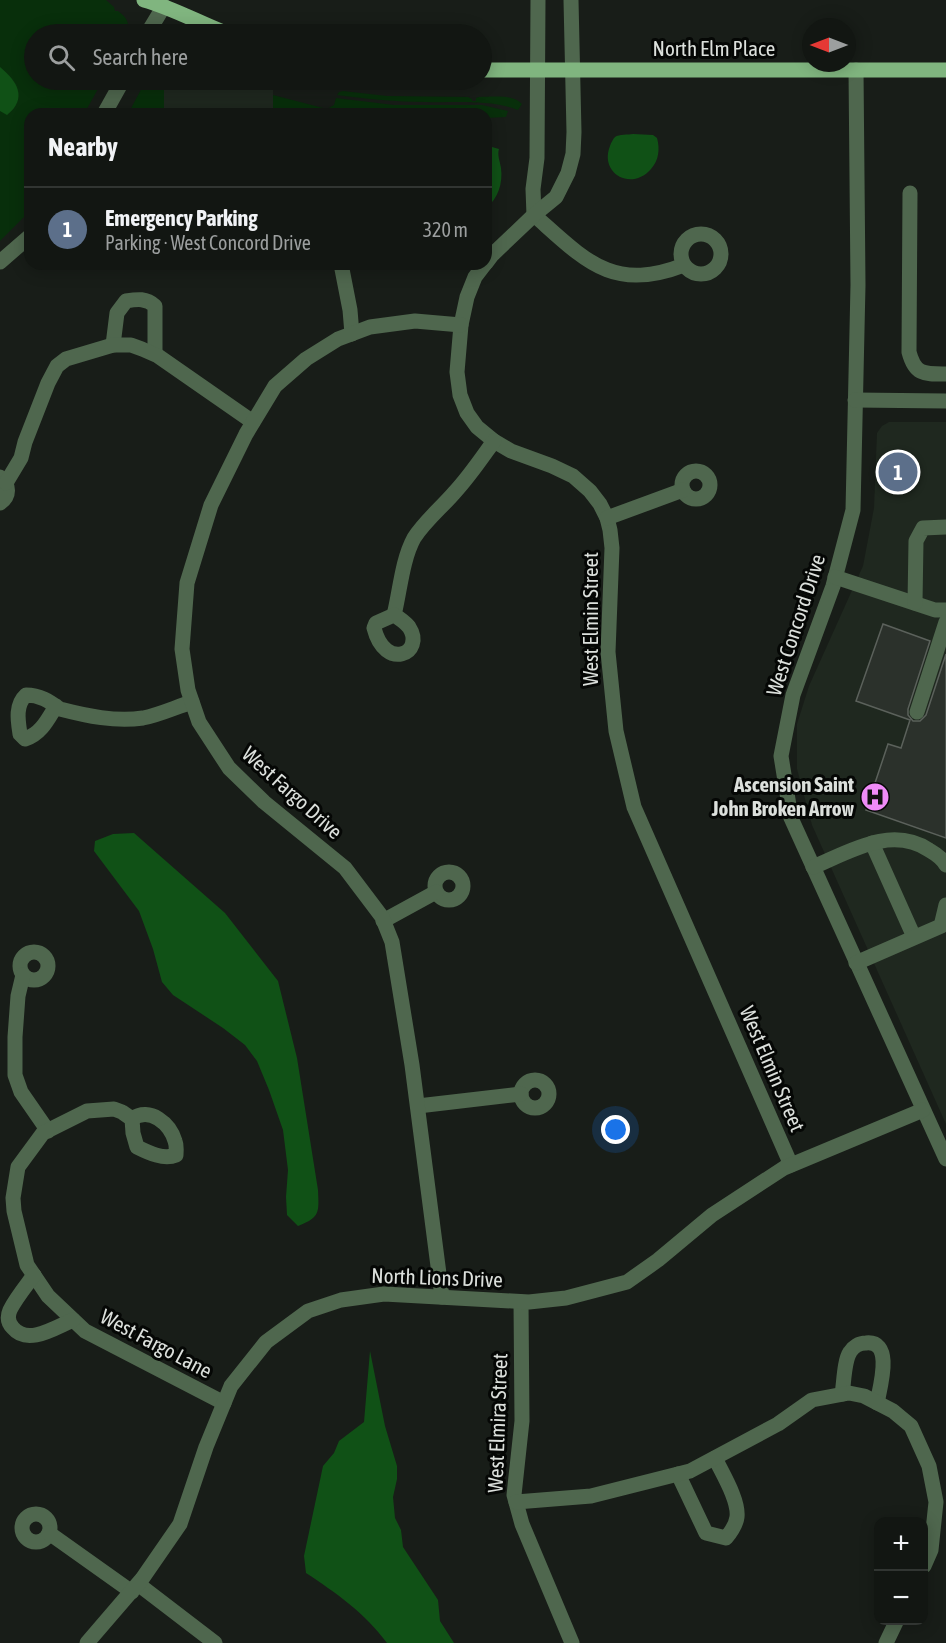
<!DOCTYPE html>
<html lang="en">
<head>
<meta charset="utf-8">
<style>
	:root { --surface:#121612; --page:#1f2320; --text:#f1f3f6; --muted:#9c9f9f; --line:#313532; --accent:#ef8bf7 }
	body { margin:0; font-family:"Asap Condensed",sans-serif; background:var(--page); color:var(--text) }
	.controls { position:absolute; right:18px; bottom:18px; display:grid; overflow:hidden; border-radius:12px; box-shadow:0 3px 15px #0003 }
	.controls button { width:54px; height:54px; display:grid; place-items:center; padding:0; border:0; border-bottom:2px solid var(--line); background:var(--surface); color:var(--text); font:30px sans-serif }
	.compass { position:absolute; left:802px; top:18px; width:54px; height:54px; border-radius:50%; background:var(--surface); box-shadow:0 3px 15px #0003; rotate:270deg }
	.you { position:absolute; left:616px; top:1130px; width:21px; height:21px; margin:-15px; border:4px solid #fff; border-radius:50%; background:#1a73e8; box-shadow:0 0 0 9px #1a73e833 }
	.badge { display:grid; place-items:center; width:39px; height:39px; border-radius:50%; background:var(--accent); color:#fff; font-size:20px; font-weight:700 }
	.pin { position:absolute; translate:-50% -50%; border:3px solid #fff; box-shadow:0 2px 6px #0006 }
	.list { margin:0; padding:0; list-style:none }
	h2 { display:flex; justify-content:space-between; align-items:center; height:78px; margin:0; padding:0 24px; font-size:26px }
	h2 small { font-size:20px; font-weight:400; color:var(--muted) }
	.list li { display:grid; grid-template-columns:39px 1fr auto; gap:18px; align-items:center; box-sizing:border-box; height:84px; padding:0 24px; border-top:2px solid var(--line) }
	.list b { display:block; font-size:22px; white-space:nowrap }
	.list p { margin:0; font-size:20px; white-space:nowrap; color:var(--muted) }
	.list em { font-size:20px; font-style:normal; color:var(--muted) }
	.icon { flex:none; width:33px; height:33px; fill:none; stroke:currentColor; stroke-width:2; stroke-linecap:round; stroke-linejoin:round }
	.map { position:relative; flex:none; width:946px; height:1643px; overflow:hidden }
	.search { position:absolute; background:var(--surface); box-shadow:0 3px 15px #0003; left:24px; top:24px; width:468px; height:66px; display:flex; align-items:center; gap:15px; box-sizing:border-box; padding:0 21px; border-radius:33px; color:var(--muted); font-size:22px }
	.panel { position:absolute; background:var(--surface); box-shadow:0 3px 15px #0003; left:24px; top:108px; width:468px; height:162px; border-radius:18px }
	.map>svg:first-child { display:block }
	.built { fill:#1f281f }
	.green { fill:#082f0b }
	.water { fill:#105116 }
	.building { fill:#2b312b; stroke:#5b615b; stroke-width:1.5 }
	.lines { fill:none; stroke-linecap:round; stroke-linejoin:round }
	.minor { stroke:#4f674e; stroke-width:15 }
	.major { stroke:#80b57f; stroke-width:15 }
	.labels { text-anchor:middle; stroke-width:6; stroke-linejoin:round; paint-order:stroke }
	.street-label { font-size:21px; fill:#dce0dc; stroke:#050705 }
	.poi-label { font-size:21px; font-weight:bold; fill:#dce0dc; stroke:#050705; text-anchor:end }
</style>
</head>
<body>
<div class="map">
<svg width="946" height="1643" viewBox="0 0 946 1643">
	<rect width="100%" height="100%" fill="#181d18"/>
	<!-- built -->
	<g class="built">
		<rect x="164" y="80" width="109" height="34"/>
		<path d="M889 422H946V1124L812 825 797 769V724L809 686 863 566 874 508 877 433 882 426Z"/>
	</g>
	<!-- green -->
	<g class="green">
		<path d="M0 0H106L114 7 115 11H118C127 18 130 22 127 34H34V80H103L84 114H30V209L24 217 0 241Z"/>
		<path d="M146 80H273H164V114H128Z"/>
		<path d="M343 91 387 96 468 97 472 99V101H476V98L479 97C493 97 513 94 522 104L518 110C489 99 456 103 426 102 396 102 367 99 337 95L339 92Z"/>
		<path d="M273 95 327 109 334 105 336 98 394 105H482L508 111 506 117 486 118V114H273Z"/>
	</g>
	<!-- water -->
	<g class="water">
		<path d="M0 67C17 81 28 98 7 115L0 111Z"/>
		<path d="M633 134 653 135 657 138C660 149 659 160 651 169 631 192 599 173 610 146 611 143 613 139 615 137 619 134 628 135 633 134Z"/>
		<path d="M486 140 492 147 499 149C497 155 500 161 501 168 503 183 498 199 486 208Z"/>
		<path d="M134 833 225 913 278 981 297 1058 318 1190C319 1213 320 1217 298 1226L287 1215 286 1197 288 1170 283 1130 269 1090 257 1061 245 1045 223 1028 173 995 162 982 153 949 139 911 94 851 95 841 113 834Z"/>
		<path d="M370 1351 385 1426 397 1466V1479L393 1497 395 1518 401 1530 403 1547 438 1600 440 1621 454 1643H387C366 1614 335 1592 306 1573L304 1556 323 1466 334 1453 339 1441 364 1422Z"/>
	</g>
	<!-- building -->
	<path class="building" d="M883 624 930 641 908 709V715L913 721H920L926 715 946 654V838L866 810 888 744 901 748 910 720 856 701Z"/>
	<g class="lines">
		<!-- minor -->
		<g class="minor">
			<path d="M147 34 164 6"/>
			<path d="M856 70 858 285 853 510 833 586 793 695 781 756 791 818 946 1159"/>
			<path d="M104 114 123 80"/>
			<path d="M910 193 909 352C915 375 924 374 946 374"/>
			<path d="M534 215 533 189 537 158 538 0"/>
			<path d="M534 215C585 260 612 293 684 265"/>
			<circle cx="701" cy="254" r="20"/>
			<path d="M0 262 30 236"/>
			<path d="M486 263 492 255 534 215 556 197 568 173 573 154 574 132 571 0"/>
			<path d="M341 264 350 310 352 334"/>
			<path d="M485 264 475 277 467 297 461 325 457 372 460 395 467 413 477 427 494 441 511 451 552 466 573 476 590 491 600 504 607 518 610 530 612 548 608 652 616 731 634 807 791 1165"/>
			<path d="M113 345 117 313 126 301C138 299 146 298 155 306V354"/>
			<path d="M855 400 946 401"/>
			<circle cx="696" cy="485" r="14"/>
			<path d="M0 477C10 485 10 496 0 503"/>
			<path d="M6 483 21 458 25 442 48 383 57 366 66 359 113 345H131L142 349 158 356 253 422"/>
			<path d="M607 518 683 490"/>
			<path d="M835 577 935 610H946"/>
			<path d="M915 603 916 541 923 528 946 527"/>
			<path d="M394 615C400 591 402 560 414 538 425 521 441 508 454 493 469 477 481 459 494 441"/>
			<path d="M394 615C399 618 405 622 409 627 426 653 385 672 374 628L376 623Z"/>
			<path d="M56 706C48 719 41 734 25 739L20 734C18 721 15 705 26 695 40 695 49 701 60 709 87 716 115 722 143 718 159 715 176 707 192 702"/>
			<path d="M917 712 946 622"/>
			<path d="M872 843 914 937"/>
			<path d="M813 867C849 852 891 825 929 850 936 854 942 858 946 865"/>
			<circle cx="449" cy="886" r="14"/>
			<path d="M383 921 436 892"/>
			<circle cx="34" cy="966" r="14"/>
			<path d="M856 963 941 926 946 905"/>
			<path d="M23 975 18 996 15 1037V1075L21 1092 48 1131"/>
			<circle cx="535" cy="1094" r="14"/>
			<path d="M418 1106 521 1094"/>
			<path d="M132 1119C150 1106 170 1124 175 1141 177 1146 176 1151 176 1155 164 1160 149 1153 137 1147L133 1133 132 1119 122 1112 114 1109 87 1111 43 1133 18 1167 13 1198 14 1211 27 1265 48 1296 85 1331 224 1403"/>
			<path d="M34 1275C26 1286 16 1298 10 1310 7 1317 8 1323 13 1328 28 1346 56 1327 73 1320"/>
			<path d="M442 1297 412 1065 392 942 382 917 345 868 264 802 229 768 199 722 188 690 182 649 187 583 211 505 246 434 275 386 306 359 338 339 370 327 415 321 461 325"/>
			<path d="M521 1302 522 1421 514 1495 522 1524 572 1643"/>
			<path d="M842 1394C844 1383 844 1361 850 1352 853 1347 859 1343 866 1343 894 1340 880 1387 877 1403"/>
			<path d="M678 1474 706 1533 726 1538C731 1532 736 1525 737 1517 739 1500 722 1473 715 1458"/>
			<path d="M516 1502 591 1496 690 1471 778 1424 812 1400 849 1393 864 1396 893 1411 911 1426 929 1466 936 1502 931 1550 924 1566"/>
			<circle cx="36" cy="1528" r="14"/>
			<path d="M49 1533 132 1592"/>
			<path d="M138 1584 215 1643"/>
			<path d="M87 1643 142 1579 180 1524 206 1447 231 1386 266 1342 308 1311 341 1300 384 1294 529 1302 566 1298 627 1282 658 1260 712 1215 784 1168 923 1110"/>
			<path d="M886 1643 897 1620"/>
		</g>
		<!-- major -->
		<g class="major">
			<path d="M144 0C173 8 199 23 228 34"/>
			<path d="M482 70H946"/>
		</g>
	</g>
	<!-- icons -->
	<defs>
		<g id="hospital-disc" transform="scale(1.5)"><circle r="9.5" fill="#ef8bf7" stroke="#050705"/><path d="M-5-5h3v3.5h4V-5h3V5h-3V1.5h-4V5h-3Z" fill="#111"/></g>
	</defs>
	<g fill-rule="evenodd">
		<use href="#hospital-disc" x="875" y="797"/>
	</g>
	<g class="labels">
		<!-- street labels -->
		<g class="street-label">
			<text x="714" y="56">North Elm Place</text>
			<text transform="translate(591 619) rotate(-90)" y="7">West Elmin Street</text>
			<text transform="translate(796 625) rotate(-72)" y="7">West Concord Drive</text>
			<text transform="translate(292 793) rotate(42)" y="7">West Fargo Drive</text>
			<text transform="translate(772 1069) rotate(67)" y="7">West Elmin Street</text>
			<text transform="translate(437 1278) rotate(2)" y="7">North Lions Drive</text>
			<text transform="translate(156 1344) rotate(28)" y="7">West Fargo Lane</text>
			<text transform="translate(498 1423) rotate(-88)" y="7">West Elmira Street</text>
		</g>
		<!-- poi labels -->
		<g class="poi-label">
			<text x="854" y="792">Ascension Saint<tspan x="854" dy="24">John Broken Arrow</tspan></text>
		</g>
	</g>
</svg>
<div class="controls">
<button>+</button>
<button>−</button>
</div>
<svg class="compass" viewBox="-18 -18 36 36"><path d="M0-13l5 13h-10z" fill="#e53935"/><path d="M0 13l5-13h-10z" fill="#9c9f9f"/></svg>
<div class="you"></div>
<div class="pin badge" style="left:898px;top:472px;background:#5c6f8a">1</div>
<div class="search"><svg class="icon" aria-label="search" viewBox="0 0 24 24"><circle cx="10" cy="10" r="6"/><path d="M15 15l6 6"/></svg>Search here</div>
<section class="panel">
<h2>Nearby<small></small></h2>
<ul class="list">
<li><span class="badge" style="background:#5c6f8a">1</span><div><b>Emergency Parking</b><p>Parking · West Concord Drive</p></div><em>320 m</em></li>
</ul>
</section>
</div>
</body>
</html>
